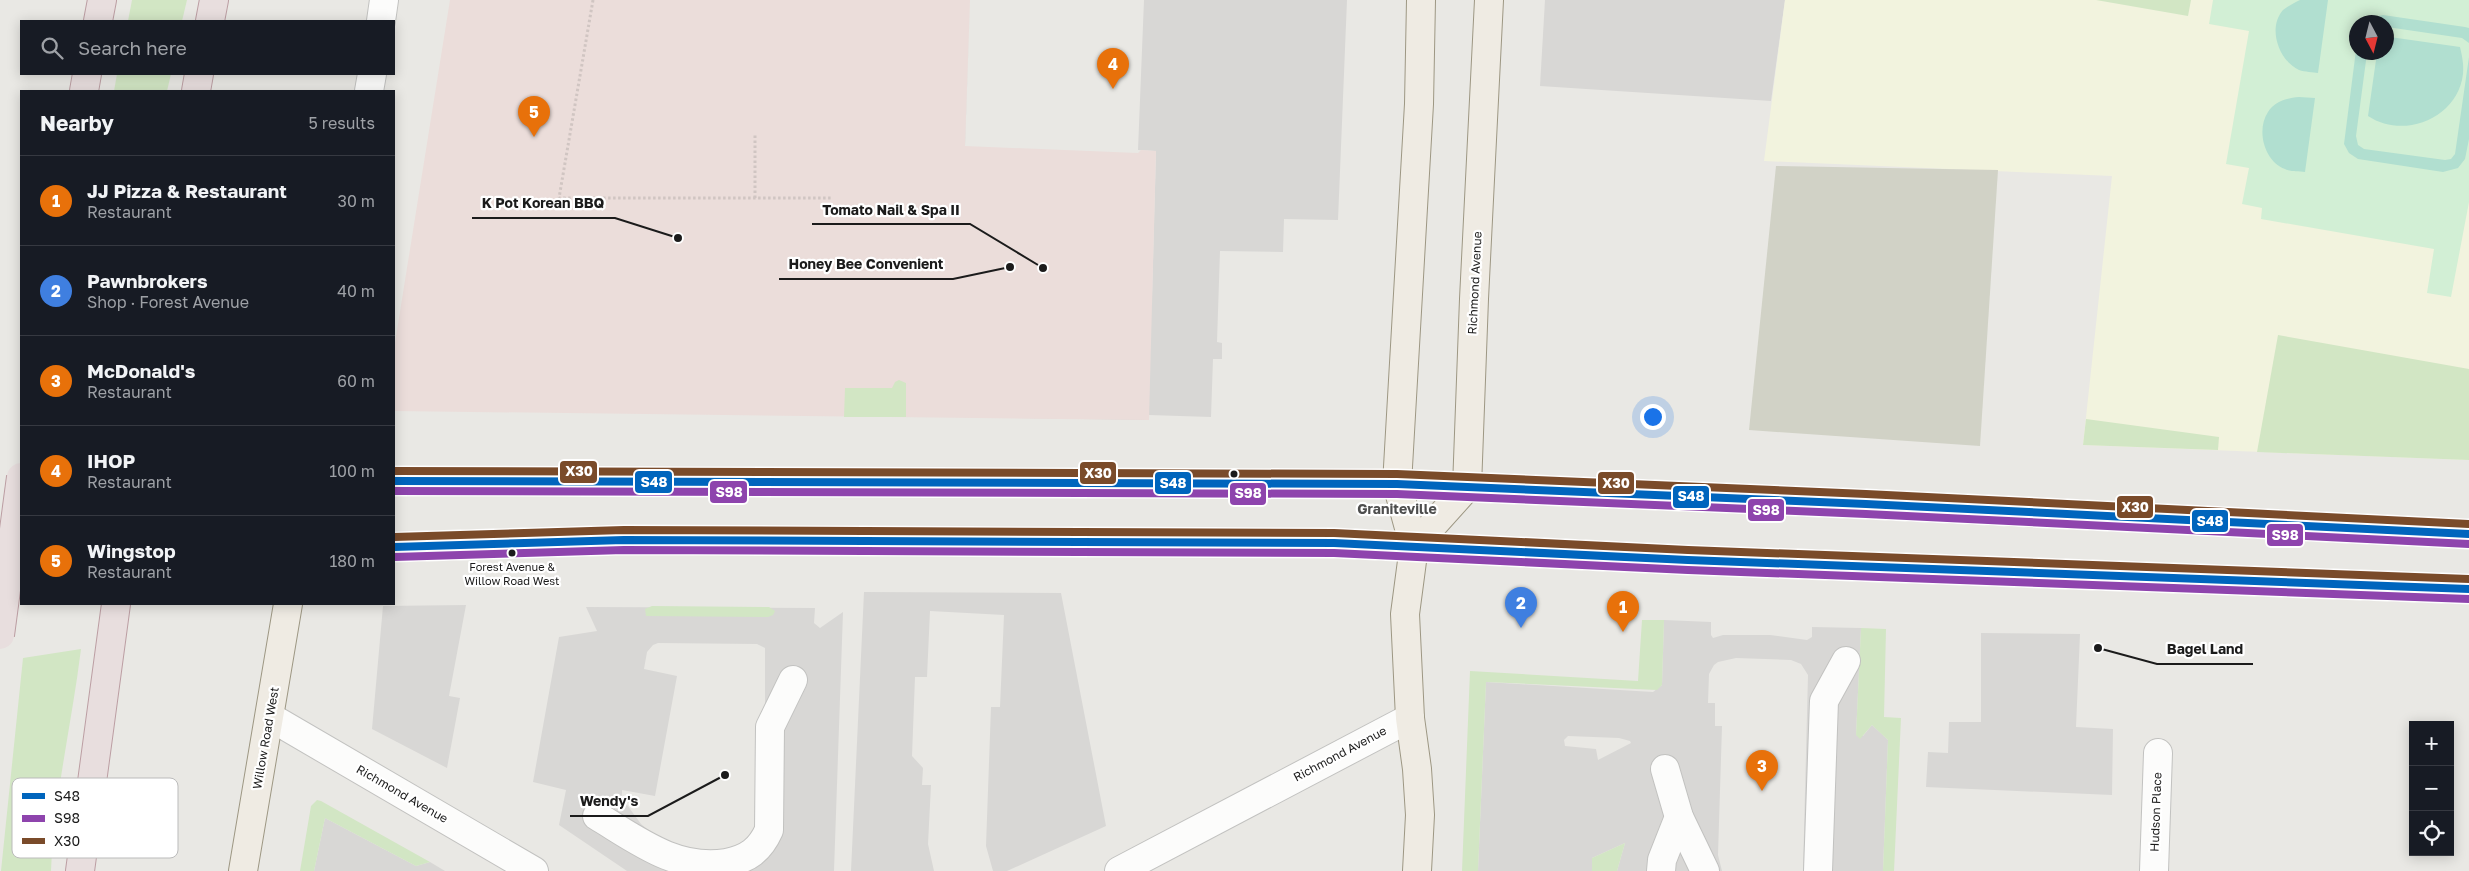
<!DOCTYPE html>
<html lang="en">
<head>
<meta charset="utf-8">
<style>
	:root { --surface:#171b24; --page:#20242c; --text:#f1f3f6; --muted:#9ea1a6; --line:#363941; --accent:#b1b2b3 }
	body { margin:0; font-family:"Golos Text",sans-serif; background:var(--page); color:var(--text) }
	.controls { position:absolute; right:15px; bottom:15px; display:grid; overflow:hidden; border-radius:0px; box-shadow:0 2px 12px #0003 }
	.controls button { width:45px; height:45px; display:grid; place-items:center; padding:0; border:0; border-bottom:1px solid var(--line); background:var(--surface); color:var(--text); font:25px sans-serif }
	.compass { position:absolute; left:2349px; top:15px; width:45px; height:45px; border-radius:50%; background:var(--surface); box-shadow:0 2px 12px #0003; rotate:173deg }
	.you { position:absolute; left:1652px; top:416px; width:18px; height:18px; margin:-12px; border:4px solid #fff; border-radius:50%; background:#1a73e8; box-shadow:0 0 0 8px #1a73e833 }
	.badge { display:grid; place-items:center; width:32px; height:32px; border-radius:50%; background:var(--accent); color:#fff; font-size:16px; font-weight:700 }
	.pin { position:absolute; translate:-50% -41px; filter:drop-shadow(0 1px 2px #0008) }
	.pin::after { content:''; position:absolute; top:26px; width:18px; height:15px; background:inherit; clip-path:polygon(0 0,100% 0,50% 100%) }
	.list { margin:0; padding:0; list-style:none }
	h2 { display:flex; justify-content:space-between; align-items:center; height:65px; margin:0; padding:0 20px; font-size:21px }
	h2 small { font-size:16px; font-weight:400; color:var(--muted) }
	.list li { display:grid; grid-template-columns:32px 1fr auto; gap:15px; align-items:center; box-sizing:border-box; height:90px; padding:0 20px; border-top:1px solid var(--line) }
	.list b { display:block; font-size:19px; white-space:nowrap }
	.list p { margin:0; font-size:16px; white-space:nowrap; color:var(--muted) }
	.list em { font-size:16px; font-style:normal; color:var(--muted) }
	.icon { flex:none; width:28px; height:28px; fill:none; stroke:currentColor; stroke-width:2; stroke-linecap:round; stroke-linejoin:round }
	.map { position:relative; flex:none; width:2469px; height:871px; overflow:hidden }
	.search { position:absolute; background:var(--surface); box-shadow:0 2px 12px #0003; left:20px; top:20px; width:375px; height:55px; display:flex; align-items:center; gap:12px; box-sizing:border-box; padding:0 18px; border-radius:0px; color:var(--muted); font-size:19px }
	.panel { position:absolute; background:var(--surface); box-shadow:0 2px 12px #0003; left:20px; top:90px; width:375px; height:515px; border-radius:0px }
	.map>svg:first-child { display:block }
	.residential { fill:#d8d7d5; fill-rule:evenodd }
	.commercial { fill:#ebddda }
	.education { fill:#f2f3de; fill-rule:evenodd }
	.construction { fill:#d1d2c6 }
	.grass { fill:#d2e6c4 }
	.park { fill:#d2efd5; fill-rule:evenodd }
	.pitch { fill:#b1dfd0 }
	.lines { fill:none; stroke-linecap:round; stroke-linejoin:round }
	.minor-casing { stroke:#c2c2c0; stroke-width:30 }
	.major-casing { stroke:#9d9783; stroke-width:30 }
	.highway-casing { stroke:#bc9ea3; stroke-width:30 }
	.path { stroke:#d0c5c2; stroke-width:3; stroke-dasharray:2.5 2.5; stroke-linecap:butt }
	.minor { stroke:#fcfcfb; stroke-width:28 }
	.major { stroke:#efebe3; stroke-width:28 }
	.highway { stroke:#e8dede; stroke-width:28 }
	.highway-bridge-casing { stroke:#bc9ea3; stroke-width:30; stroke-linecap:butt }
	.highway-bridge { stroke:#e8dede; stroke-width:28 }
	.bus-1-casing { stroke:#fff; stroke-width:11 }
	.bus-2-casing { stroke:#fff; stroke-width:11 }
	.bus-3-casing { stroke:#fff; stroke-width:11 }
	.bus-1 { stroke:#0065bd; stroke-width:8 }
	.bus-2 { stroke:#8e44ad; stroke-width:8 }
	.bus-3 { stroke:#7a4b2a; stroke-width:8 }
	.bus-dot { fill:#1b1b1b; stroke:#fff; stroke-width:2 }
	.labels { text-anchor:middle; stroke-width:4.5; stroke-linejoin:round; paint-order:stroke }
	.bus-label { font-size:11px; fill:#1b1b1b; stroke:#fff }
	.street-label { font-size:12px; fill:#1b1b1b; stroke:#fff }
	.neighbourhood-label { font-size:14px; font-weight:bold; fill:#4e4e4e; stroke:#fff }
	.key { fill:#fff; stroke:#bbb; stroke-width:1 }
	.key-label { font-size:14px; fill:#1b1b1b }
	.leader { fill:none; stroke:#1b1b1b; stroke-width:2 }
	.callout-dot { fill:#1b1b1b; stroke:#fff; stroke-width:2 }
	.callout-label { font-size:14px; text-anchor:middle; font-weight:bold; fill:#1b1b1b; stroke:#fff; stroke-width:4.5; stroke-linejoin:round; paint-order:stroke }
	.line-badge { stroke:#fff; stroke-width:2 }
	.badge-label { font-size:14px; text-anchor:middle; font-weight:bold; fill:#fff }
</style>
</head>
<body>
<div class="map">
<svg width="2469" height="871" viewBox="0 0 2469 871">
	<rect width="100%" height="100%" fill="#e9e8e4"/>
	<!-- residential -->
	<g class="residential">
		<path d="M970 0 965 146 1152 297 1156 151 1138 150 1144 0H1347L1338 220 1284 219 1283 252 1220 251 1217 342 1222 343V359H1213L1211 417 1149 415V420L955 417Z"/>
		<path d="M1545 0H1785L1771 101 1540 86Z"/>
		<path d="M864 592 1061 593 1106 826 1007 871H993L986 846 991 707H1000L1004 615 930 611 927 677H915L912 756 923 768 922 785H931L928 844 934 871H851Z"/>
		<path d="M466 605 449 696 460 698 447 768 372 729 383 606Z"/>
		<path d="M586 607 815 608 814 623 820 628 843 612 834 871H627L559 825 566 790 533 782 559 637 597 631ZM658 643 757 644 765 648V715L756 834 738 851 678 850 665 844 641 824 622 798V790L655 796 677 676 644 669 647 652 653 645Z"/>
		<path d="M1664 620 1711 622V635L1713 638 1723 635H1770L1807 640 1812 637V627L1861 628 1856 735 1863 736 1872 725 1888 740 1883 871H1803L1808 675 1801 664 1791 660 1736 658 1718 662 1714 665 1709 674 1708 703H1715V726H1722L1718 855 1722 871H1617L1625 843 1592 858V871H1478L1486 682 1653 692 1662 685ZM1568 736 1619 738 1630 741 1631 743 1598 760 1596 749 1565 746 1564 740Z"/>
		<path d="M1981 633 2080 634 2076 727 2113 729 2112 795 1926 787 1928 752 1948 753 1949 722H1981Z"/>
		<path d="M325 818 416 866 430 862 445 871H314Z"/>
	</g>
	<!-- commercial -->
	<path class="commercial" d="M450 0H970L965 146 1138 153 1141 150 1156 151 1149 420 394 411V349Z"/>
	<!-- education -->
	<path class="education" d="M1785 0H2469V460L2083 445 2112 176 1764 161ZM2356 22H2386V52H2356Z"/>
	<!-- construction -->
	<path class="construction" d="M1776 166 1998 170 1980 446 1749 430Z"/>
	<!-- grass -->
	<g class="grass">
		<path d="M132 0H187L182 21H128Z"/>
		<path d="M2096 0H2191L2188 16Z"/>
		<path d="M117 74H171L167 91H114Z"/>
		<path d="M2278 335 2469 369V460L2257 452Z"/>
		<path d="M899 380 906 383V417H844L845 388H892L895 382Z"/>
		<path d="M2086 419 2219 437 2218 450 2083 445Z"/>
		<path d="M652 606 769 607 775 611 773 615 768 617 646 616 645 609Z"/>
		<path d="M1642 620H1664L1662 685 1657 690 1486 682 1478 871H1462L1470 671 1638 681Z"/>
		<path d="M1861 628 1886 629 1884 717 1901 718 1894 871H1883L1888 740 1872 725 1860 739 1856 735Z"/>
		<path d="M81 649C72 723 54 796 51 871H1L23 658Z"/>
		<path d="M317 800 321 801 430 862 416 866 325 818 314 871H300L311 806Z"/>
		<path d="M1625 843 1617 871H1592V858Z"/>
	</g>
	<!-- park -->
	<path class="park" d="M2213 0H2469V202L2451 297 2427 293 2434 249 2261 219 2262 208 2242 204 2249 168 2226 164 2249 31 2209 24ZM2356 22H2386V52H2356Z"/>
	<!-- pitch -->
	<g class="pitch">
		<path d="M2300 0H2328L2318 73C2313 72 2305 72 2299 70 2279 61 2267 28 2283 10 2288 6 2294 3 2300 0Z"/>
		<path d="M2383 15 2465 27 2469 28V43L2462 38 2387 27 2386 22H2364L2370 18Z"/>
		<path d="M2387 31 2390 37 2460 47C2462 56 2464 64 2463 74 2458 118 2404 140 2368 116L2377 53 2386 52Z"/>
		<path d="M2356 50V52L2367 53 2356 136 2358 145 2364 149 2445 160 2451 159 2455 154 2469 57V139L2465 159 2458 168 2443 172 2358 159 2349 153 2344 144Z"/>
		<path d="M2299 97 2315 98 2305 172C2299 171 2291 172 2285 169 2264 161 2256 130 2268 112 2275 101 2288 98 2299 97Z"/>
	</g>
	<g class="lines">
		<!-- minor casing -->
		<g class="minor-casing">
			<g id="minor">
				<path d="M381 21 384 0"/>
				<path d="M369 91 372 74"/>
				<path d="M270 717 534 871"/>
				<path d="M1665 769 1679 817 1705 871"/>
				<path d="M597 816C637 840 676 871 726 863 748 859 760 850 769 830L770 727 793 680"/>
				<path d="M1119 871 1410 718"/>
				<path d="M1661 871 1662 860 1679 817"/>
				<path d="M1818 871 1824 701 1846 661"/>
				<path d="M2154 871 2158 753"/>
			</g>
		</g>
		<!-- major casing -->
		<g class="major-casing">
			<g id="major">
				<path d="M394 481 1397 484 1866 504 2469 534"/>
				<path d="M1414 546 1467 487 1474 299 1489 0"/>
				<path d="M394 547 624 540 1334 543 1688 560 2469 589"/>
				<path d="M243 871 288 604"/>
				<path d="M1417 871 1420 815 1417 769 1410 718 1405 614 1414 546 1397 484 1419 104 1421 0"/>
			</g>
		</g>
		<!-- highway casing -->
		<g class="highway-casing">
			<g id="highway">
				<path d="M98 21 102 0"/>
				<path d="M210 21 214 0"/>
				<path d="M84 91 87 74"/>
				<path d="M196 91 199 74"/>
				<path d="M80 871 116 604"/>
			</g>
		</g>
		<!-- path -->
		<g class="path">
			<path d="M593 0 559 198H833"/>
			<path d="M755 198V134"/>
		</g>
		<!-- minor -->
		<use href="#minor" class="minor"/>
		<!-- major -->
		<use href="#major" class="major"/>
		<!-- highway -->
		<use href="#highway" class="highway"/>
		<!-- highway-bridge casing -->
		<g class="highway-bridge-casing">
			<path id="highway-bridge" d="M0 635 21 477"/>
		</g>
		<!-- highway-bridge -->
		<use href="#highway-bridge" class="highway-bridge"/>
		<!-- bus-1 casing -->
		<g class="bus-1-casing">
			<g id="bus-1">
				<path d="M394 481 1397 484 1866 504 2469 534"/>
				<path d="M394 547 624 540 1334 543 1688 560 2469 589"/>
			</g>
		</g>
		<!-- bus-2 casing -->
		<g class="bus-2-casing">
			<g id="bus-2">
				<path d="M394 491 1397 494 1866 514 2469 544"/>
				<path d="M394 557 624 550 1334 553 1688 570 2469 599"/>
			</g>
		</g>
		<!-- bus-3 casing -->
		<g class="bus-3-casing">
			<g id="bus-3">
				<path d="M394 471 1397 474 1866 494 2469 524"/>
				<path d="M394 537 624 530 1334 533 1688 550 2469 579"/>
			</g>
		</g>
		<!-- bus-1 -->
		<use href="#bus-1" class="bus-1"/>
		<!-- bus-2 -->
		<use href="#bus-2" class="bus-2"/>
		<!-- bus-3 -->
		<use href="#bus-3" class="bus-3"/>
	</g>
	<!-- markers -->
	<g class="bus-dot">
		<circle cx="1234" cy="474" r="4.5"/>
		<circle cx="512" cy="553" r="4.5"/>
	</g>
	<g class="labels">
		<!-- bus labels -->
		<g class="bus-label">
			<text x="512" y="571">Forest Avenue &amp;<tspan x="512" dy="14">Willow Road West</tspan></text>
		</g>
		<!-- street labels -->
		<g class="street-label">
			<text transform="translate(1475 283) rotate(-87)" y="4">Richmond Avenue</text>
			<text transform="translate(266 738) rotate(-80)" y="4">Willow Road West</text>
			<text transform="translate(1340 754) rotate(-28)" y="4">Richmond Avenue</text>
			<text transform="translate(402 794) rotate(30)" y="4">Richmond Avenue</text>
			<text transform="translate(2156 812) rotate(-88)" y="4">Hudson Place</text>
		</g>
		<!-- neighbourhood labels -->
		<g class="neighbourhood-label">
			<text x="1397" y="514">Graniteville</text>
		</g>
	</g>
	<!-- legend -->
	<rect x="12" y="778" width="166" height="80" rx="8" class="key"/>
	<rect x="22" y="793" width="23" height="6" fill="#0065bd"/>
	<rect x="22" y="815" width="23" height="7" fill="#8e44ad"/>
	<rect x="22" y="838" width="23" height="6" fill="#7a4b2a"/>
	<g class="key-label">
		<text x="54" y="801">S48</text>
		<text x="54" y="823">S98</text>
		<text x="54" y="846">X30</text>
	</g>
	<!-- callouts -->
	<path class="leader" d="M678 238L615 218H472M1043 268L970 224H812M1010 267L953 279H779M2098 648L2157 664H2253M725 775L648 816H570"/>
	<g class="callout-dot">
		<circle cx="678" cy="238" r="5"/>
		<circle cx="1043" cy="268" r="5"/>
		<circle cx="1010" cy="267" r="5"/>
		<circle cx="2098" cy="648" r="5"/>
		<circle cx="725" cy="775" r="5"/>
	</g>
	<g class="callout-label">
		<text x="543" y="208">K Pot Korean BBQ</text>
		<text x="891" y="215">Tomato Nail &amp; Spa II</text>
		<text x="866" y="269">Honey Bee Convenient</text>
		<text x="2205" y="654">Bagel Land</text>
		<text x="609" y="806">Wendy's</text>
	</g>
	<g class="line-badge">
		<rect x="559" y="460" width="39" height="24" rx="5" fill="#7a4b2a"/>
		<rect x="1079" y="461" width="38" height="24" rx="5" fill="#7a4b2a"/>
		<rect x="634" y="470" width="39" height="24" rx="5" fill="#0065bd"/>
		<rect x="1154" y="471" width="38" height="24" rx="5" fill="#0065bd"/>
		<rect x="1597" y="471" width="38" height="24" rx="5" fill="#7a4b2a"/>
		<rect x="709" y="480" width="39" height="24" rx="5" fill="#8e44ad"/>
		<rect x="1229" y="482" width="38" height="24" rx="5" fill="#8e44ad"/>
		<rect x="1672" y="485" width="38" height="24" rx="5" fill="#0065bd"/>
		<rect x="2116" y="495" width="38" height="24" rx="5" fill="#7a4b2a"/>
		<rect x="1747" y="498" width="38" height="24" rx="5" fill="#8e44ad"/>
		<rect x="2191" y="509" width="38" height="24" rx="5" fill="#0065bd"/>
		<rect x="2266" y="523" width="38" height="24" rx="5" fill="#8e44ad"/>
	</g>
	<g class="badge-label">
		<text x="579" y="476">X30</text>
		<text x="1098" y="478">X30</text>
		<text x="654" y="487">S48</text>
		<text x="1173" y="488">S48</text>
		<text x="1616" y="488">X30</text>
		<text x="729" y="497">S98</text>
		<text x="1248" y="498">S98</text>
		<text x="1691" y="501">S48</text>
		<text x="2135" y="512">X30</text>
		<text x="1766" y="515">S98</text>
		<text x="2210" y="526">S48</text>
		<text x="2285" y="540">S98</text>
	</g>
</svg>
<div class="controls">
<button>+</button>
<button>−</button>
<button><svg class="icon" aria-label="locate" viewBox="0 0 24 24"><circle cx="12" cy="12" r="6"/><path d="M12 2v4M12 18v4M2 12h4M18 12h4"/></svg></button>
</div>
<svg class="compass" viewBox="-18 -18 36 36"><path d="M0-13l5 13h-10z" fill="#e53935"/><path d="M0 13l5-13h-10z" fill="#9ea1a6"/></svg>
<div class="you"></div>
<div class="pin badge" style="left:1623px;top:632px;background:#e8710a">1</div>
<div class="pin badge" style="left:1521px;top:628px;background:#3f7fe0">2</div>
<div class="pin badge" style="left:1762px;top:791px;background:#e8710a">3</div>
<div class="pin badge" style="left:1113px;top:89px;background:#e8710a">4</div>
<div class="pin badge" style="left:534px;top:137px;background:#e8710a">5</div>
<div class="search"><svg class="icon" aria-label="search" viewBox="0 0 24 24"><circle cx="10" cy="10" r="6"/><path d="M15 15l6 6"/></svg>Search here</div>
<section class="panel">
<h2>Nearby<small>5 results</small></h2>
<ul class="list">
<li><span class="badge" style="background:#e8710a">1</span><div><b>JJ Pizza &amp; Restaurant</b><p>Restaurant</p></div><em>30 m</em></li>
<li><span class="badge" style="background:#3f7fe0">2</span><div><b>Pawnbrokers</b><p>Shop · Forest Avenue</p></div><em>40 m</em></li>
<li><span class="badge" style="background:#e8710a">3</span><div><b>McDonald's</b><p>Restaurant</p></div><em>60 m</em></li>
<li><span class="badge" style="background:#e8710a">4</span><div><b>IHOP</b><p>Restaurant</p></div><em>100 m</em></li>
<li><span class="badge" style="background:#e8710a">5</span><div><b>Wingstop</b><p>Restaurant</p></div><em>180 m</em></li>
</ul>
</section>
</div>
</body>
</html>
